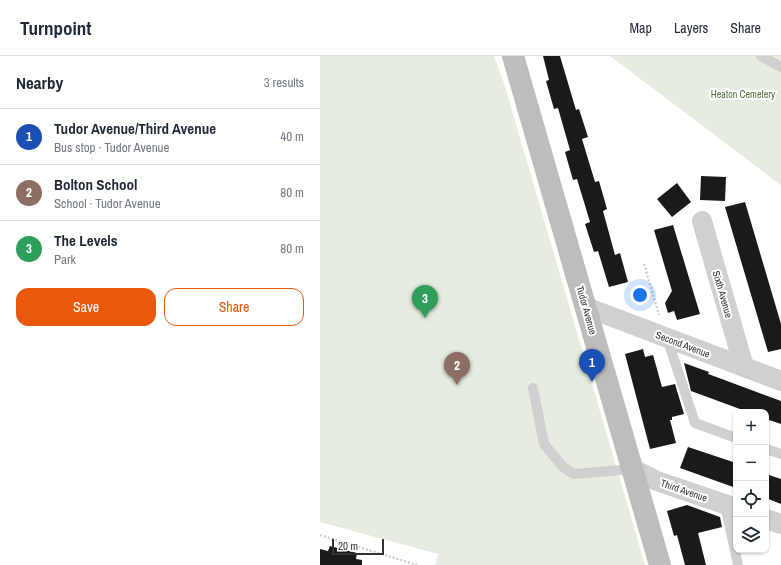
<!DOCTYPE html>
<html lang="en">
<head>
<meta charset="utf-8">
<style>
	:root { --surface:#fff; --page:#f6f6f7; --text:#1f2937; --muted:#747a83; --line:#e0e1e3; --accent:#ea580c }
	body { margin:0; font-family:"Archivo Narrow",sans-serif; background:var(--page); color:var(--text) }
	.controls { position:absolute; right:12px; bottom:12px; display:grid; overflow:hidden; border-radius:8px; box-shadow:0 1px 3px #0004 }
	.controls button { width:36px; height:36px; display:grid; place-items:center; padding:0; border:0; border-bottom:1px solid var(--line); background:var(--surface); color:var(--text); font:20px sans-serif }
	.scale { position:absolute; left:12px; bottom:10px; width:52px; box-sizing:border-box; padding-left:4px; border:2px solid #333; border-top:0; font-size:11px; line-height:14px; white-space:nowrap; color:#333; -webkit-text-stroke:3px #fff; paint-order:stroke }
	.you { position:absolute; left:320px; top:239px; width:14px; height:14px; margin:-10px; border:3px solid #fff; border-radius:50%; background:#1a73e8; box-shadow:0 0 0 6px #1a73e833 }
	.badge { display:grid; place-items:center; width:26px; height:26px; border-radius:50%; background:var(--accent); color:#fff; font-size:13px; font-weight:700 }
	.pin { position:absolute; translate:-50% -33px; filter:drop-shadow(0 1px 2px #0008) }
	.pin::after { content:''; position:absolute; top:21px; width:14px; height:12px; background:inherit; clip-path:polygon(0 0,100% 0,50% 100%) }
	.list { margin:0; padding:0; list-style:none }
	h2 { display:flex; justify-content:space-between; align-items:center; height:52px; margin:0; padding:0 16px; font-size:17px }
	h2 small { font-size:13px; font-weight:400; color:var(--muted) }
	.list li { display:grid; grid-template-columns:26px 1fr auto; gap:12px; align-items:center; box-sizing:border-box; height:56px; padding:0 16px; border-top:1px solid var(--line) }
	.list b { display:block; font-size:15px; white-space:nowrap }
	.list p { margin:0; font-size:13px; white-space:nowrap; color:var(--muted) }
	.list em { font-size:13px; font-style:normal; color:var(--muted) }
	.actions { display:flex; gap:8px; padding:12px 16px }
	.actions a { flex:1; padding:9px 0; border:1px solid var(--accent); border-radius:12px; text-align:center; font-size:14px; color:var(--accent) }
	.actions .main { background:var(--accent); color:#fff }
	.icon { flex:none; width:22px; height:22px; fill:none; stroke:currentColor; stroke-width:2; stroke-linecap:round; stroke-linejoin:round }
	.map { position:relative; flex:none; width:461px; height:509px; overflow:hidden }
	header { display:flex; align-items:center; gap:24px; box-sizing:border-box; height:56px; padding:0 20px; background:var(--surface); border-bottom:1px solid var(--line) }
	header strong { font-size:19px }
	nav { display:flex; gap:22px; margin-inline-start:auto; font-size:14px }
	main { display:flex }
	aside { flex:1; background:var(--surface) }
	.map>svg:first-child { display:block }
	.green { fill:#e6ecdf }
	.building { fill:#1a1a1a }
	.lines { fill:none; stroke-linecap:round; stroke-linejoin:round }
	.path { stroke:#cdcdcd; stroke-width:2.5; stroke-dasharray:2 2; stroke-linecap:butt }
	.service { stroke:#d0d0d0; stroke-width:10 }
	.minor { stroke:#d0d0d0; stroke-width:20 }
	.secondary { stroke:#bdbdbd; stroke-width:22 }
	.labels { text-anchor:middle; stroke-width:4; stroke-linejoin:round; paint-order:stroke }
	.park-label { font-size:10px; fill:#56703f; stroke:#fff }
	.street-label { font-size:10px; fill:#333; stroke:#fff }
</style>
</head>
<body>
<header>
<strong>Turnpoint</strong>
<nav><a>Map</a><a>Layers</a><a>Share</a></nav>
</header>
<main>
<aside>
<h2>Nearby<small>3 results</small></h2>
<ul class="list">
<li><span class="badge" style="background:#1a4fb4">1</span><div><b>Tudor Avenue/Third Avenue</b><p>Bus stop · Tudor Avenue</p></div><em>40 m</em></li>
<li><span class="badge" style="background:#8d6e63">2</span><div><b>Bolton School</b><p>School · Tudor Avenue</p></div><em>80 m</em></li>
<li><span class="badge" style="background:#2e9e5b">3</span><div><b>The Levels</b><p>Park</p></div><em>80 m</em></li>
</ul>
<div class="actions"><a class="main">Save</a><a>Share</a></div>
</aside>
<div class="map">
<svg width="461" height="509" viewBox="0 0 461 509">
	<rect width="100%" height="100%" fill="#fff"/>
	<!-- green -->
	<g class="green">
		<path d="M0 0H174L184 27 325 509H115L118 498 0 466Z"/>
		<path d="M290 0H461V130L441 114Z"/>
	</g>
	<!-- building -->
	<g class="building">
		<path d="M223 0H240L256 54 259 53 268 81 262 83 275 126 279 125 287 153 283 155 295 199 300 197 308 226 289 231 278 195 274 196 265 168 270 166 257 123 253 124 245 96 250 94 238 52 234 53 226 25 229 24Z"/>
		<path d="M381 120 406 121 405 145 380 144Z"/>
		<path d="M357 127 371 146 352 161 337 143Z"/>
		<path d="M425 146 461 268V293L448 296 405 151Z"/>
		<path d="M353 169 380 258 357 264 354 255 348 257 345 247 352 235 334 174Z"/>
		<path d="M323 293 325 301 333 299 342 331 355 328 364 358 352 361V364H350L356 387 330 393 305 298Z"/>
		<path d="M364 307 389 316 388 318 391 319 461 345V368L446 363V356H428L371 335Z"/>
		<path d="M368 391 416 407V432L360 412Z"/>
		<path d="M446 418 461 423V448L446 442Z"/>
		<path d="M367 449 400 461 402 471 378 477 386 509H365L357 479 354 480 347 455Z"/>
		<path d="M10 490 37 497 36 503 42 504V509H0V493L8 495Z"/>
	</g>
	<g class="lines">
		<!-- path -->
		<g class="path">
			<path d="M324 208 339 259"/>
			<path d="M0 479 97 509"/>
		</g>
		<!-- service -->
		<g class="service">
			<path d="M441 0 461 11"/>
			<path d="M347 282 375 367 416 382"/>
			<path d="M213 332 224 388 243 411 254 418 313 413"/>
			<path d="M446 393 461 398"/>
			<path d="M405 449 418 509"/>
		</g>
		<!-- minor -->
		<g class="minor">
			<path d="M382 165 424 311"/>
			<path d="M266 251 461 325"/>
			<path d="M313 413 337 425 416 452"/>
			<path d="M446 463 461 468"/>
		</g>
		<!-- secondary -->
		<path class="secondary" d="M193 0 340 509"/>
	</g>
	<g class="labels">
		<!-- park labels -->
		<g class="park-label">
			<text x="423" y="42">Heaton Cemetery</text>
		</g>
		<!-- street labels -->
		<g class="street-label">
			<text transform="translate(403 238) rotate(74)" y="4">Sixth Avenue</text>
			<text transform="translate(267 254) rotate(74)" y="4">Tudor Avenue</text>
			<text transform="translate(363 288) rotate(21)" y="4">Second Avenue</text>
			<text transform="translate(364 434) rotate(19)" y="4">Third Avenue</text>
		</g>
	</g>
</svg>
<div class="controls">
<button>+</button>
<button>−</button>
<button><svg class="icon" aria-label="locate" viewBox="0 0 24 24"><circle cx="12" cy="12" r="6"/><path d="M12 2v4M12 18v4M2 12h4M18 12h4"/></svg></button>
<button><svg class="icon" aria-label="layers" viewBox="0 0 24 24"><path d="M12 4l9 5-9 5-9-5zM3 14l9 5 9-5"/></svg></button>
</div>
<div class="scale">20 m</div>
<div class="you"></div>
<div class="pin badge" style="left:272px;top:326px;background:#1a4fb4">1</div>
<div class="pin badge" style="left:137px;top:329px;background:#8d6e63">2</div>
<div class="pin badge" style="left:105px;top:262px;background:#2e9e5b">3</div>
</div>
</main>
</body>
</html>
